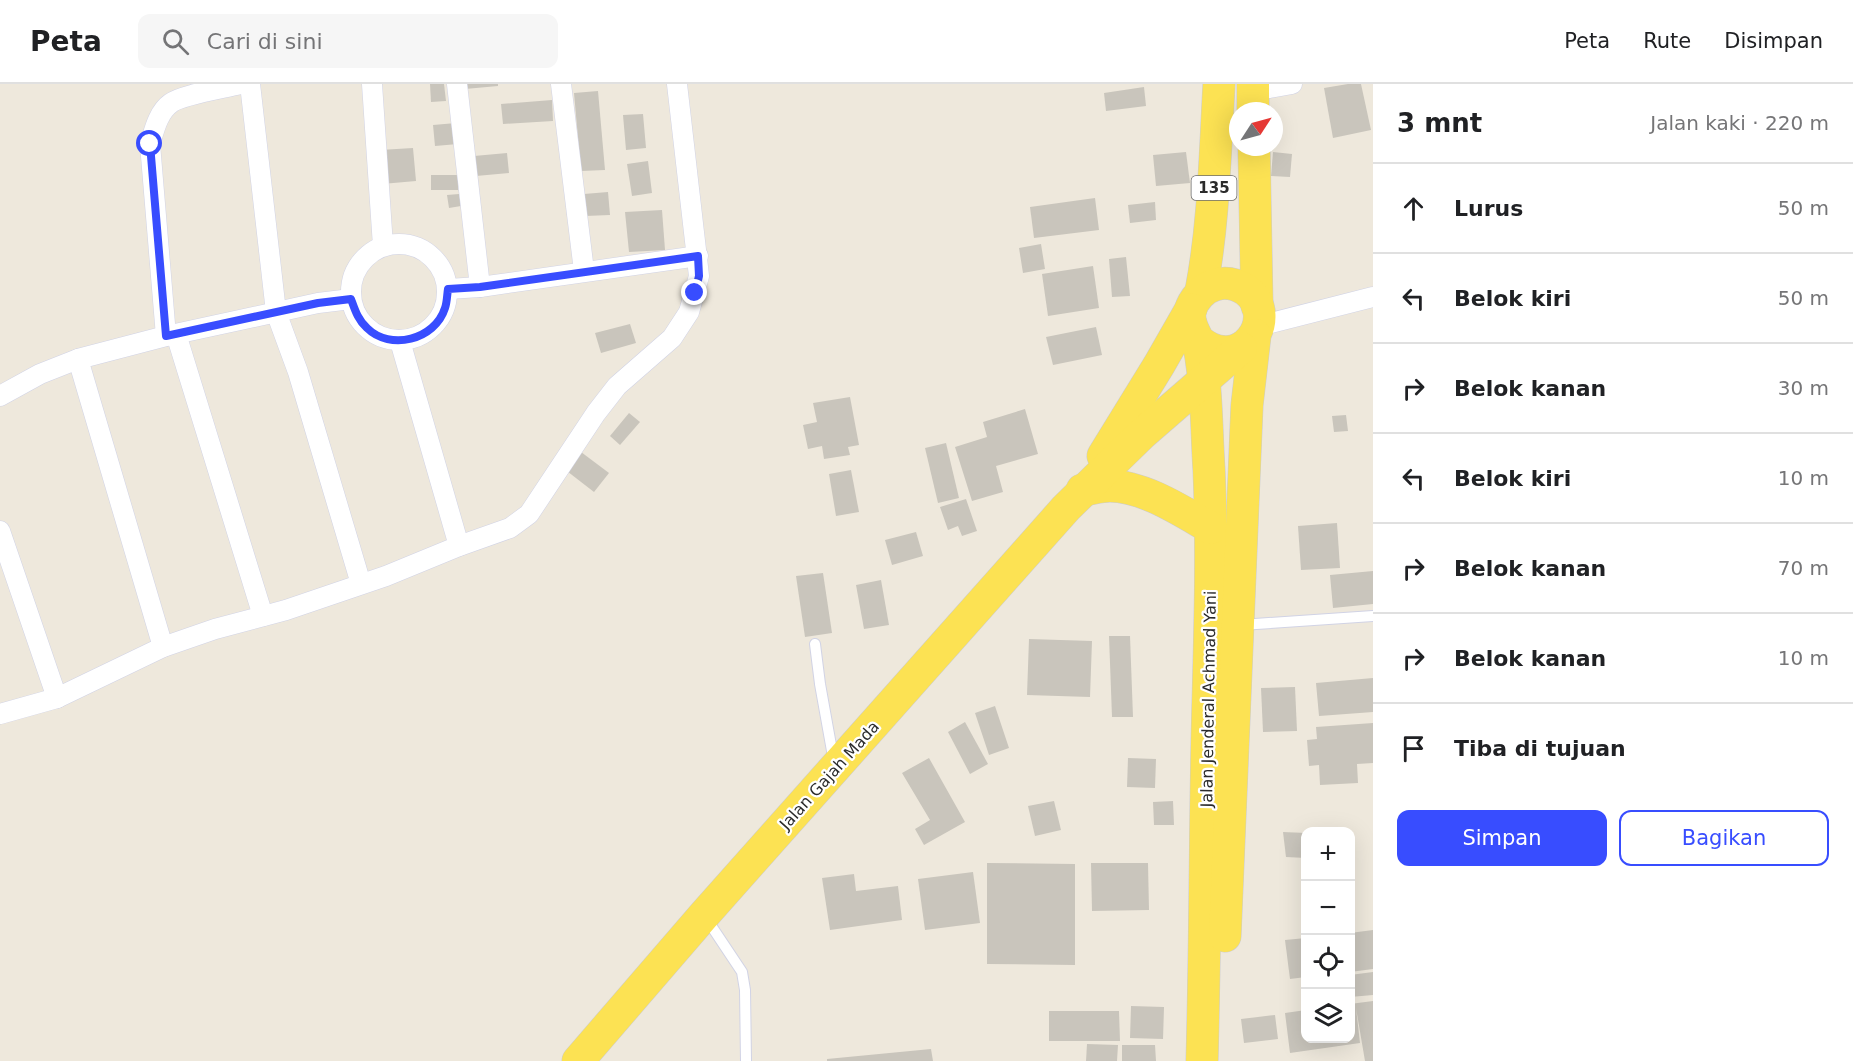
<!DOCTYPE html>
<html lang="id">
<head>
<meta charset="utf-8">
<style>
	:root { --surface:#fff; --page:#f6f6f6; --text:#202124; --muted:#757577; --line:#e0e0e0; --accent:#384dff }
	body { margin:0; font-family:"DejaVu Sans",sans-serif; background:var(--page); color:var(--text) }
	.controls { position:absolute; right:18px; bottom:18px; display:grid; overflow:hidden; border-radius:12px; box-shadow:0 6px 24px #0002 }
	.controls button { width:54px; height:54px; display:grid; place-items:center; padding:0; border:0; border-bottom:2px solid var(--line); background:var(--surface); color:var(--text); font:30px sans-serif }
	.compass { position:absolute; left:1229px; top:18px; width:54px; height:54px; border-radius:50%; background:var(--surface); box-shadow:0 6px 24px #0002; rotate:54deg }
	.stop { position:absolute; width:18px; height:18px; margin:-14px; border:4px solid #384dff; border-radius:50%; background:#fff }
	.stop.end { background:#384dff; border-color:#fff; box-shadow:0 2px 6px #0008 }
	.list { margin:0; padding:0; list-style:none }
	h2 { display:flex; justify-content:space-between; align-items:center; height:78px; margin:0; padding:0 24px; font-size:26px }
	h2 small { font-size:20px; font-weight:400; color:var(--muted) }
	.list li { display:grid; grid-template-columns:39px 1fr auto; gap:18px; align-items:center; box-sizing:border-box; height:90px; padding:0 24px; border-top:2px solid var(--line) }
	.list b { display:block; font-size:22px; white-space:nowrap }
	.list em { font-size:20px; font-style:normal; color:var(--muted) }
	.actions { display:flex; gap:12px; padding:18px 24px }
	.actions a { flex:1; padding:14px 0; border:2px solid var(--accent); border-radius:12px; text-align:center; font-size:21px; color:var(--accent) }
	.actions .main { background:var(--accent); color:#fff }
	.icon { flex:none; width:33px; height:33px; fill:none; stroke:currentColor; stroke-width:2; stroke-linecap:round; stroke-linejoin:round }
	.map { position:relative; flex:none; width:1373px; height:977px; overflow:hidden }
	header { display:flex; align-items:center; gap:36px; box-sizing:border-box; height:84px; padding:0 30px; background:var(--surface); border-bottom:2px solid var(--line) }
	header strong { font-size:28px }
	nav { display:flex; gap:33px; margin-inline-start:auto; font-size:21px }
	.search { width:420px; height:54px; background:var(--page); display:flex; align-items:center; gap:15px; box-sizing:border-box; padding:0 21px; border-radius:12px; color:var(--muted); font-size:22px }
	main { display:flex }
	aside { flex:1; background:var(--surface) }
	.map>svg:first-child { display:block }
	.building { fill:#c9c5bc }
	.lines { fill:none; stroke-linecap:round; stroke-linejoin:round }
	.lane-casing { stroke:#d1d3e5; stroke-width:12 }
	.street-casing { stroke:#d1d3e5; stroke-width:21 }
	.primary-casing { stroke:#ccc; stroke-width:33 }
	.lane { stroke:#fff; stroke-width:10 }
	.street { stroke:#fff; stroke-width:20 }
	.primary { stroke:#fce253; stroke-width:32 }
	.route { stroke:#384dff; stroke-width:8 }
	.labels { text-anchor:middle; stroke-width:4.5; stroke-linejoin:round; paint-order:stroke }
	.shield { fill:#fff; stroke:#6b6b6b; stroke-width:1.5 }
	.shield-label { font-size:15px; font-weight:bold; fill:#2b2b2b }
	.street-label { font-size:16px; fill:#2b2b2b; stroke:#fff }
</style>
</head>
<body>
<header>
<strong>Peta</strong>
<div class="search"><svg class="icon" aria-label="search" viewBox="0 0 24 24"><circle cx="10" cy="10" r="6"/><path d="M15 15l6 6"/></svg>Cari di sini</div>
<nav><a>Peta</a><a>Rute</a><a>Disimpan</a></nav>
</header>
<main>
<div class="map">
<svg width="1373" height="977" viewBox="0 0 1373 977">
	<rect width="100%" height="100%" fill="#eee8dc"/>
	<!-- building -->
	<g class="building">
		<path d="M430 0H444L446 17 431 18Z"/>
		<path d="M464 0H498V2L465 5Z"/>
		<path d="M1348 0H1361L1371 46 1333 54 1324 4Z"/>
		<path d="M1144 3 1146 22 1106 27 1104 9Z"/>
		<path d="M598 7 605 86 581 87 574 9Z"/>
		<path d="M552 16 553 37 503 40 501 20Z"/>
		<path d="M643 30 646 64 626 66 623 31Z"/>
		<path d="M456 39 458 60 435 62 433 41Z"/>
		<path d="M413 64 416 97 382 100 380 66Z"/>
		<path d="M1186 68 1190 99 1156 102 1153 71Z"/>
		<path d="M1273 68 1292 70 1290 93 1271 92Z"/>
		<path d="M507 69 509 89 476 92 474 72Z"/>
		<path d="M648 77 652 109 632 112 627 80Z"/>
		<rect x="431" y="91" width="27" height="15"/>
		<path d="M608 108 610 131 585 132 584 110Z"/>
		<path d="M459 110 461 122 449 124 447 111Z"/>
		<path d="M1095 114 1099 146 1034 154 1030 123Z"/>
		<path d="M1155 118 1156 136 1130 139 1128 121Z"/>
		<path d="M662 126 665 166 629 168 625 128Z"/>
		<path d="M1041 160 1045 185 1023 189 1019 164Z"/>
		<path d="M1126 173 1130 212 1112 213 1109 175Z"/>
		<path d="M1093 182 1099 224 1048 232 1042 190Z"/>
		<path d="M630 240 636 259 601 269 595 249Z"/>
		<path d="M1096 243 1102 271 1053 281 1046 253Z"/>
		<path d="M850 313 859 361 848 363 850 371 824 375 822 362 808 365 803 341 817 338 813 319Z"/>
		<path d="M1025 325 1038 370 996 382 1003 408 972 417 955 363 987 353 983 338Z"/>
		<path d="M629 329 640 338 620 361 610 352Z"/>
		<path d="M1346 331 1348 347 1334 348 1332 332Z"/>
		<path d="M946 359 959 414 938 419 925 364Z"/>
		<path d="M577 365 609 389 594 408 563 384Z"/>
		<path d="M851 386 859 428 836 432 829 390Z"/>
		<path d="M966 415 977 447 962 452 958 442 948 446 940 423Z"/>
		<path d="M1337 439 1340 484 1301 486 1298 442Z"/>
		<path d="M916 448 923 472 892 481 885 456Z"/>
		<path d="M1373 487V520L1333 524 1330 491Z"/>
		<path d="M823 489 832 549 805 553 796 492Z"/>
		<path d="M881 496 889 541 864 545 856 501Z"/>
		<path d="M1109 552H1130L1133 633H1112Z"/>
		<path d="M1029 555 1092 557 1090 613 1027 611Z"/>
		<path d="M1373 594V628L1319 632 1316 599Z"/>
		<path d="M1295 603 1297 647 1263 648 1261 604Z"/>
		<path d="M995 622 1009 664 989 671 975 629Z"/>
		<path d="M965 638 988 680 970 690 948 648Z"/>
		<path d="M1373 639V679L1357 680 1358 699 1320 701 1319 681 1309 682 1307 656 1317 655 1316 643Z"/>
		<path d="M929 674 965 738 924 761 915 745 930 736 902 689Z"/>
		<path d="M1128 674 1156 675 1155 704 1127 703Z"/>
		<path d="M1054 717 1061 746 1035 752 1028 722Z"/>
		<path d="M1173 717 1174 741H1154L1153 718Z"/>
		<path d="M1283 748 1306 749V774L1286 773Z"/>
		<path d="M987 779 1075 780V881L987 880Z"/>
		<path d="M1091 779H1148L1149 826 1092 827Z"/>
		<path d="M973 788 980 839 925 846 918 795Z"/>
		<path d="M854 790 856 807 898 802 902 836 830 846 822 794Z"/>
		<path d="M1373 846V885L1350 888V849Z"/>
		<path d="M1306 854V893L1290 895 1285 856Z"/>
		<path d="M1373 888V911L1350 913V891Z"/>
		<path d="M1373 917V977H1365L1356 924 1360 959 1290 969 1285 929 1306 926V954H1350V920Z"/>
		<path d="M1131 922 1164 923 1163 955 1130 954Z"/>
		<path d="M1049 927H1119L1120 957H1049Z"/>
		<path d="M1275 931 1278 955 1244 959 1241 935Z"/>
		<path d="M1087 960 1118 961 1117 977H1086Z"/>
		<path d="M1122 961H1155L1156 977H1122Z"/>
		<path d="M931 965 933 977H827V975Z"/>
	</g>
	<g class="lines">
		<!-- lane casing -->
		<g class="lane-casing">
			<g id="lane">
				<path d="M1241 541 1373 532"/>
				<path d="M815 560 820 600 834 678"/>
				<path d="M706 834 742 888 745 906 746 977"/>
			</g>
		</g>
		<!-- street casing -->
		<g class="street-casing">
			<g id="street">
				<path d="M250 0 276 228 298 288 361 500"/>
				<path d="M372 0 383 162"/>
				<path d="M457 0 480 203"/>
				<path d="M561 0 584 187"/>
				<path d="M1252 7 1292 0"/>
				<circle cx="399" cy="208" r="48"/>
				<path d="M448 205 480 203 698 172"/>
				<path d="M1259 242 1373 213"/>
				<path d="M176 250 263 532"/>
				<path d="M166 252 150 60C154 47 158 28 171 19 181 11 225 4 240 0"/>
				<path d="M400 257 459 462"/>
				<path d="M78 275 163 563"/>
				<path d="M0 312 40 290 78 275 166 252 318 219 351 215"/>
				<path d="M0 447 57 614"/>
				<path d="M0 630 57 614 163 563 215 545 286 526 386 492 459 462 510 444 529 430 596 329 617 302 672 254 689 228 699 192 677 0"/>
			</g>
		</g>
		<!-- primary casing -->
		<g class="primary-casing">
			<g id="primary">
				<path d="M1253 0V27"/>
				<path d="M1254 63 1257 222"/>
				<path d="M1201 207C1214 139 1215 69 1219 0"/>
				<path d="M1197 255C1239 294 1282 234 1246 206 1236 200 1226 197 1215 201 1203 204 1193 216 1190 227 1188 238 1193 245 1197 254 1201 267 1202 283 1204 296 1207 326 1207 356 1209 386 1213 477 1209 569 1207 660 1205 766 1205 871 1202 977"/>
				<path d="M1103 372 1159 281 1191 225"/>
				<path d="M1082 406C1091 405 1101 402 1110 402 1144 402 1183 428 1211 444"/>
				<path d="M1225 852 1247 321 1255 251"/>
				<path d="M578 977 704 831 1066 424 1142 350 1241 264"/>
			</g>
		</g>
		<!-- lane -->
		<use href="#lane" class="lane"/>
		<!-- street -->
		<use href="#street" class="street"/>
		<!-- primary -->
		<use href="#primary" class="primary"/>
	</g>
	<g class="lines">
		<!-- route -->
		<path class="route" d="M150 60 166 252 318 219 351 215C355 226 358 236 367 244 390 267 435 256 445 224 447 219 447 211 448 205L480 203 698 172 699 192 695 209"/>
	</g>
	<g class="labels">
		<!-- shield labels -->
		<rect class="shield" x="1191.5" y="92" width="45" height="24" rx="4.5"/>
		<g class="shield-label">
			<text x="1214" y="109">135</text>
		</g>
		<!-- street labels -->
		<g class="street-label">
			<text transform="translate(1208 615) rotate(-89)" y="6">Jalan Jenderal Achmad Yani</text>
			<text transform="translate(829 691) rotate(-48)" y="6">Jalan Gajah Mada</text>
		</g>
	</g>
</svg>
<div class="controls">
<button>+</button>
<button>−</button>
<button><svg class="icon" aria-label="locate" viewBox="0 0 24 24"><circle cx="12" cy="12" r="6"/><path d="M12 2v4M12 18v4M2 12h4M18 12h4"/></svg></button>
<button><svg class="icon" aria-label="layers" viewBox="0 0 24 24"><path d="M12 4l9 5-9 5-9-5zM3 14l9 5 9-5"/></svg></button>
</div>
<svg class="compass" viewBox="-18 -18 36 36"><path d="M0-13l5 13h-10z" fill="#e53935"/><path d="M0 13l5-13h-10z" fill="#757577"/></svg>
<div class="stop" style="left:150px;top:60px"></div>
<div class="stop end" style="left:695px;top:209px"></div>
</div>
<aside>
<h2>3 mnt<small>Jalan kaki · 220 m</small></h2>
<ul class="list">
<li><svg class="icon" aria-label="ahead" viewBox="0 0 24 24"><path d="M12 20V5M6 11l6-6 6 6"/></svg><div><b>Lurus</b></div><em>50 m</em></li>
<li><svg class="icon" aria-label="left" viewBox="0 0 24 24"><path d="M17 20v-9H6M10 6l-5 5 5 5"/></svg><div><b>Belok kiri</b></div><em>50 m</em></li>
<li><svg class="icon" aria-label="right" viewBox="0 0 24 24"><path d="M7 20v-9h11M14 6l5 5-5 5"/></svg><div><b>Belok kanan</b></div><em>30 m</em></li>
<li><svg class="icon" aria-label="left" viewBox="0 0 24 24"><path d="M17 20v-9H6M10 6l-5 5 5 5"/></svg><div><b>Belok kiri</b></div><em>10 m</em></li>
<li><svg class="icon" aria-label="right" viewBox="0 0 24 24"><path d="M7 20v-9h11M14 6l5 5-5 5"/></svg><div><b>Belok kanan</b></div><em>70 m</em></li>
<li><svg class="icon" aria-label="right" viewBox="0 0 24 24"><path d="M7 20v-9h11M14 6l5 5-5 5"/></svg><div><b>Belok kanan</b></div><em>10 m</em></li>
<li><svg class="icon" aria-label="arrive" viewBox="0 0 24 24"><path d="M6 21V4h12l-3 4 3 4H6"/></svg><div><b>Tiba di tujuan</b></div></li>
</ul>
<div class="actions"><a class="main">Simpan</a><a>Bagikan</a></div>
</aside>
</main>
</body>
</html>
